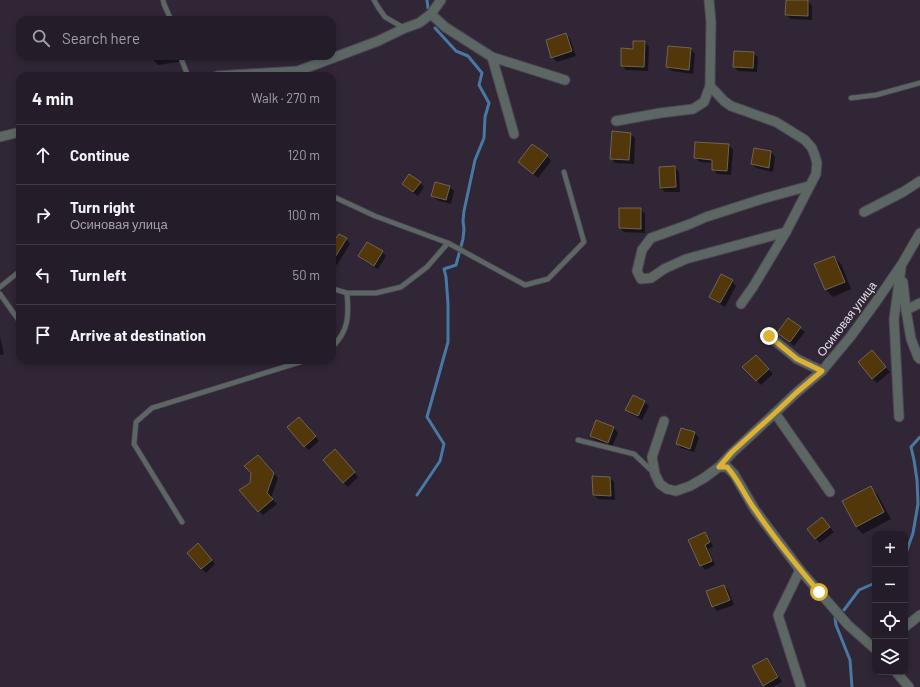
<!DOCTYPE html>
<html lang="en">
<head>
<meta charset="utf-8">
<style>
	:root { --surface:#241c28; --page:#302934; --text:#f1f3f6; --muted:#a3a1a8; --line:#413a45 }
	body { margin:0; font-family:Barlow,sans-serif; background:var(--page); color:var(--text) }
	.controls { position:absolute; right:12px; bottom:12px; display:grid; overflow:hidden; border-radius:8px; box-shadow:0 2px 6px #0003 }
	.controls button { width:36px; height:36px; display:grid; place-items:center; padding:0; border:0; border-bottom:1px solid var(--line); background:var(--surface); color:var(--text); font:20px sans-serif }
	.stop { position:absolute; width:12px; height:12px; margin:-9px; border:3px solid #ddb133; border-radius:50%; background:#fff }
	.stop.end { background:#ddb133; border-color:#fff; box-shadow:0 1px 4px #0008 }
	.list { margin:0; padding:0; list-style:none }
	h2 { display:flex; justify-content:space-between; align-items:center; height:52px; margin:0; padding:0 16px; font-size:17px }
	h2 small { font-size:13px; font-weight:400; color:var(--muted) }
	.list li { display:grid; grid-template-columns:26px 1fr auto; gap:12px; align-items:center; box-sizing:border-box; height:60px; padding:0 16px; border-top:1px solid var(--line) }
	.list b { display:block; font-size:15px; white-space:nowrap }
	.list p { margin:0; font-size:13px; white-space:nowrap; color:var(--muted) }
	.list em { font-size:13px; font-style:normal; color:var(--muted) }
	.icon { flex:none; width:22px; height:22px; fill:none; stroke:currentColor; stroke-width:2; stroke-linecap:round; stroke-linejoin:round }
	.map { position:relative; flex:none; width:920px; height:687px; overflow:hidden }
	.search { position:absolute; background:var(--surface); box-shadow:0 2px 6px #0003; left:16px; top:16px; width:320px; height:44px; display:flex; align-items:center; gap:10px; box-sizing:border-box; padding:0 14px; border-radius:12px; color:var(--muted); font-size:15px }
	.panel { position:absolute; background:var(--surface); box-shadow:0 2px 6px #0003; left:16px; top:72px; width:320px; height:292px; border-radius:12px }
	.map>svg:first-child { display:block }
	.shadow { fill:#0007 }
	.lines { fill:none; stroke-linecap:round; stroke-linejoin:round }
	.stream { stroke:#4779a4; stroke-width:3 }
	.building { fill:#51370a; stroke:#706452 }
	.lane-casing { stroke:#4d4452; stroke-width:6 }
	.street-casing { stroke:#4d4452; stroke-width:11 }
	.lane { stroke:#5c6764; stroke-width:4.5 }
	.street { stroke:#5c6764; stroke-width:9 }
	.route { stroke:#ddb133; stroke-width:5 }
	.labels { text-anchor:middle; stroke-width:3; stroke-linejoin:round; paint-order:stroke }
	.street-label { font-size:12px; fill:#e8e2ec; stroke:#302635 }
</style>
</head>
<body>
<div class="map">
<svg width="920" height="687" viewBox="0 0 920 687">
	<rect width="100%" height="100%" fill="#302635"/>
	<!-- shadow -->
	<g class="shadow">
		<path d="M808 1 812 6V20L791 19 786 15Z"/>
		<path d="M566 34 570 39 576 56 557 62 552 57Z"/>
		<path d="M645 42 649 47 648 71 626 70 622 66 634 50Z"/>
		<path d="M691 49 695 54 693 74 672 71 667 67Z"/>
		<path d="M753 53 758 57 757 72 738 71 734 67Z"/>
		<path d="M151 56H182L183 61 158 65 151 58Z"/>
		<path d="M613 132 631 134 635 138 634 164 615 163 611 158Z"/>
		<path d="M729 145 733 150 731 175 717 174 713 169V163L700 162 695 158Z"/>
		<path d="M771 152 775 157 773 172 756 168 752 164Z"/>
		<path d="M547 156 551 161 538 178 519 162Z"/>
		<path d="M675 167 679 172 680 192H665L661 188Z"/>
		<path d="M420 183 424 187 418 196 408 189 403 184Z"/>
		<path d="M450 187 454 191 451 204 437 200 432 195Z"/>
		<path d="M641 209 645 214V233L624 232 620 228Z"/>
		<path d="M332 237 336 240 346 239 350 244 337 265 332 261Z"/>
		<path d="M382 252 386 256 378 269 364 261 360 256Z"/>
		<path d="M834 257 841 264 851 289 833 297 826 290 816 265Z"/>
		<path d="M732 281 736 286 725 307 715 301 710 297Z"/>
		<path d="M800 328 805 332 794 346 778 333Z"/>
		<path d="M0 337 4 354 0 355Z"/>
		<path d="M755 356 773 374 761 385 744 367Z"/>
		<path d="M876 356 890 372 877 383 872 378Z"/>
		<path d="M644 402 649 406 642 420 631 414 627 410Z"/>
		<path d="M597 421 614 428 618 433 612 447 595 440 591 436Z"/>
		<path d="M303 422 319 441 309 450 304 446Z"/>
		<path d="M682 429 695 433 699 438 694 452 681 448 677 444Z"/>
		<path d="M339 455 358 477 348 487 343 482Z"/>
		<path d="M263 461 278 478 271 498 277 504 263 515 259 511 250 483Z"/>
		<path d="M610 478 614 482 615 500 598 499 594 495Z"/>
		<path d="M871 487 877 494 891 519 863 534 856 527Z"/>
		<path d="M822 518 834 532 820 543 816 539Z"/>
		<path d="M705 534 709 538 713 547 708 549 715 565 705 570 701 565Z"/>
		<path d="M202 549 215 564 206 573 201 568Z"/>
		<path d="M724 586 728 590 734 605 717 611 713 606Z"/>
		<path d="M767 659 771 663 782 682 773 687H766L764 685Z"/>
	</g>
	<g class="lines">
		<!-- stream -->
		<g class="stream">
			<path d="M427 0 428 8"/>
			<path d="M417 495 440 461 444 444 427 417 448 342V304L446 277 444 269 456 265 463 239 464 229 463 221 464 211 475 160 484 138 485 117 489 103 479 85 482 73 468 56 456 51 435 28"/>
			<path d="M905 556 913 533 918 504 917 480 914 460 911 447 920 437"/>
			<path d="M844 610 859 590 875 583"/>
			<path d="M835 618 836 625 850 660 852 687"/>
		</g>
	</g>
	<!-- building -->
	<g class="building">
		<path d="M786 0H808V16L785 15Z"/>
		<path d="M566 33 572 51 551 58 546 40Z"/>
		<path d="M633 41H645L644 67 621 66V48L633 49Z"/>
		<path d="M668 46 691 48 689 70 666 67Z"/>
		<path d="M734 51 754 52 753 68 733 67Z"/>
		<path d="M612 131 631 133 629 160 610 159Z"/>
		<path d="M695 142 729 144 727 171 712 170V160L694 158Z"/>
		<path d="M532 144 548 155 533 174 518 162Z"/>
		<path d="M754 148 771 151 769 168 751 164Z"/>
		<path d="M675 166 676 187 660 188 659 167Z"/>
		<path d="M409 174 421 182 413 192 402 184Z"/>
		<path d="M435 182 450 186 446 200 431 196Z"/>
		<path d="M619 208H641V229L619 228Z"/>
		<path d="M339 234 347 238 332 262V236L336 238Z"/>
		<path d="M367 242 383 251 374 266 358 256Z"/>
		<path d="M834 256 845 282 825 290 814 264Z"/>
		<path d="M721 274 733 280 720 303 709 297Z"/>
		<path d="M788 318 801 327 790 342 777 333Z"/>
		<path d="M872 350 886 367 872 379 858 362Z"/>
		<path d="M756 355 769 369 756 381 742 367Z"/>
		<path d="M633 395 645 401 638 416 625 410Z"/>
		<path d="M299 417 316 436 304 447 287 427Z"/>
		<path d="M596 420 614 427 608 443 590 436Z"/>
		<path d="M681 428 695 432 690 449 676 444Z"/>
		<path d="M335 449 355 472 343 483 323 460Z"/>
		<path d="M258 455 274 473 267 493 273 499 258 512 239 490 250 483 251 473 244 466Z"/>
		<path d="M592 476 610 477 611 496 593 495Z"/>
		<path d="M871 486 884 512 856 527 842 501Z"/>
		<path d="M822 517 830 527 815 539 807 529Z"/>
		<path d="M705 532 710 542 705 545 712 561 700 566 688 540Z"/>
		<path d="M198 543 212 560 201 569 187 553Z"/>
		<path d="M724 585 730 600 712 607 706 591Z"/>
		<path d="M767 658 778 677 763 686 752 666Z"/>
	</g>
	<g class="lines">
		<!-- lane casing -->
		<g class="lane-casing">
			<g id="lane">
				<path d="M163 0 164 4 171 20"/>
				<path d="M374 0 378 7 385 17 404 28"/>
				<path d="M182 56V61L188 76"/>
				<path d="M851 98 876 95 920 83"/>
				<path d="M332 196 375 216 448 243 525 285 548 279 584 242 564 172"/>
				<path d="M0 287 20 271"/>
				<path d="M332 288 337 290 347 293H376L401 287 427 267 448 243"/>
				<path d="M0 294 20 322"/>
				<path d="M332 347C349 331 349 315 347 293"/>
				<path d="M578 440 634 454 653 472"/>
				<path d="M182 522 134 444 136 422 152 408 307 360"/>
			</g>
		</g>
		<!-- street casing -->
		<g class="street-casing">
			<g id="street">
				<path d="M431 14 445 27 492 57 565 80"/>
				<path d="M492 57 514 134"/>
				<path d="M217 76 298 71 378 41 405 28 419 23 431 14 441 0"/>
				<path d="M710 86 724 101 731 106 776 122 805 140 812 148 815 156 817 163 816 174 786 232 753 287 741 304"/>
				<path d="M616 121 660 113 693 109 704 102 710 86 711 22 709 0"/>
				<path d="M0 137 20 132"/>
				<path d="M864 212 903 192 920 181"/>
				<path d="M786 232 686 259 664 269 651 278 641 279 637 271 642 250 651 238 690 224 706 217 762 199 809 186"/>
				<path d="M903 282 906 310 911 339 918 357 920 359"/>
				<path d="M906 310 920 303"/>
				<path d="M769 336 797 359 822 371"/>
				<path d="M775 413 830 492"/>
				<path d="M899 417 894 319 901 268"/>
				<path d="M664 421 652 457 655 474 660 484 667 489 676 491 690 486 704 478 719 467 732 453 775 413 796 393 822 371 851 336 878 299 902 264 920 233"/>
				<path d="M719 467H727L734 474 755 510 800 570 848 625 875 649"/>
				<path d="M800 570 778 615 801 687"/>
				<path d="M905 627 920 615"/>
				<path d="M896 672 909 687"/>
			</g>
		</g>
		<!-- lane -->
		<use href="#lane" class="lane"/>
		<!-- street -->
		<use href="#street" class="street"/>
	</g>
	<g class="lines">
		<!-- route -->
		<path class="route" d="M769 336 797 359 822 371 796 393 775 413 732 452 719 467H727C739 480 745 497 756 511 775 539 797 566 819 592"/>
	</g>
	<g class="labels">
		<!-- street labels -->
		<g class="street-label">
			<text transform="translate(847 319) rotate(-53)" y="4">Осиновая улица</text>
		</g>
	</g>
</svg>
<div class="controls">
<button>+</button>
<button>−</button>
<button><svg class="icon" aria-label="locate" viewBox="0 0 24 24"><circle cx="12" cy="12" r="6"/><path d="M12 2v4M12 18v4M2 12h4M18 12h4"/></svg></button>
<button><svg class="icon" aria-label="layers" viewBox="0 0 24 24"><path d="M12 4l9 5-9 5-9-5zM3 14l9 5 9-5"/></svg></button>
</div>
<div class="stop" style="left:819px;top:592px"></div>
<div class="stop end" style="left:769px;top:336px"></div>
<div class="search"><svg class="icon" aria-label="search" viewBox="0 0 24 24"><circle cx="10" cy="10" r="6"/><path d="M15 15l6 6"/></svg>Search here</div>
<section class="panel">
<h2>4 min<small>Walk · 270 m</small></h2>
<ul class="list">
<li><svg class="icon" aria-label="ahead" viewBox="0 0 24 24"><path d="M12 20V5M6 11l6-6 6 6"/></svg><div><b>Continue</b></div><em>120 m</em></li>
<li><svg class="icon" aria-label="right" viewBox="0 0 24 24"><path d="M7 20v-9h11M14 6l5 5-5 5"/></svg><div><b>Turn right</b><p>Осиновая улица</p></div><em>100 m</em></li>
<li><svg class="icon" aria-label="left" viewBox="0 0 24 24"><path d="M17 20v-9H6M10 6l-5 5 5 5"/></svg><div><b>Turn left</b></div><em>50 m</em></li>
<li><svg class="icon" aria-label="arrive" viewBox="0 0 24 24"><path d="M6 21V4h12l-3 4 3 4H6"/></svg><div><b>Arrive at destination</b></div></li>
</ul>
</section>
</div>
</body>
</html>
